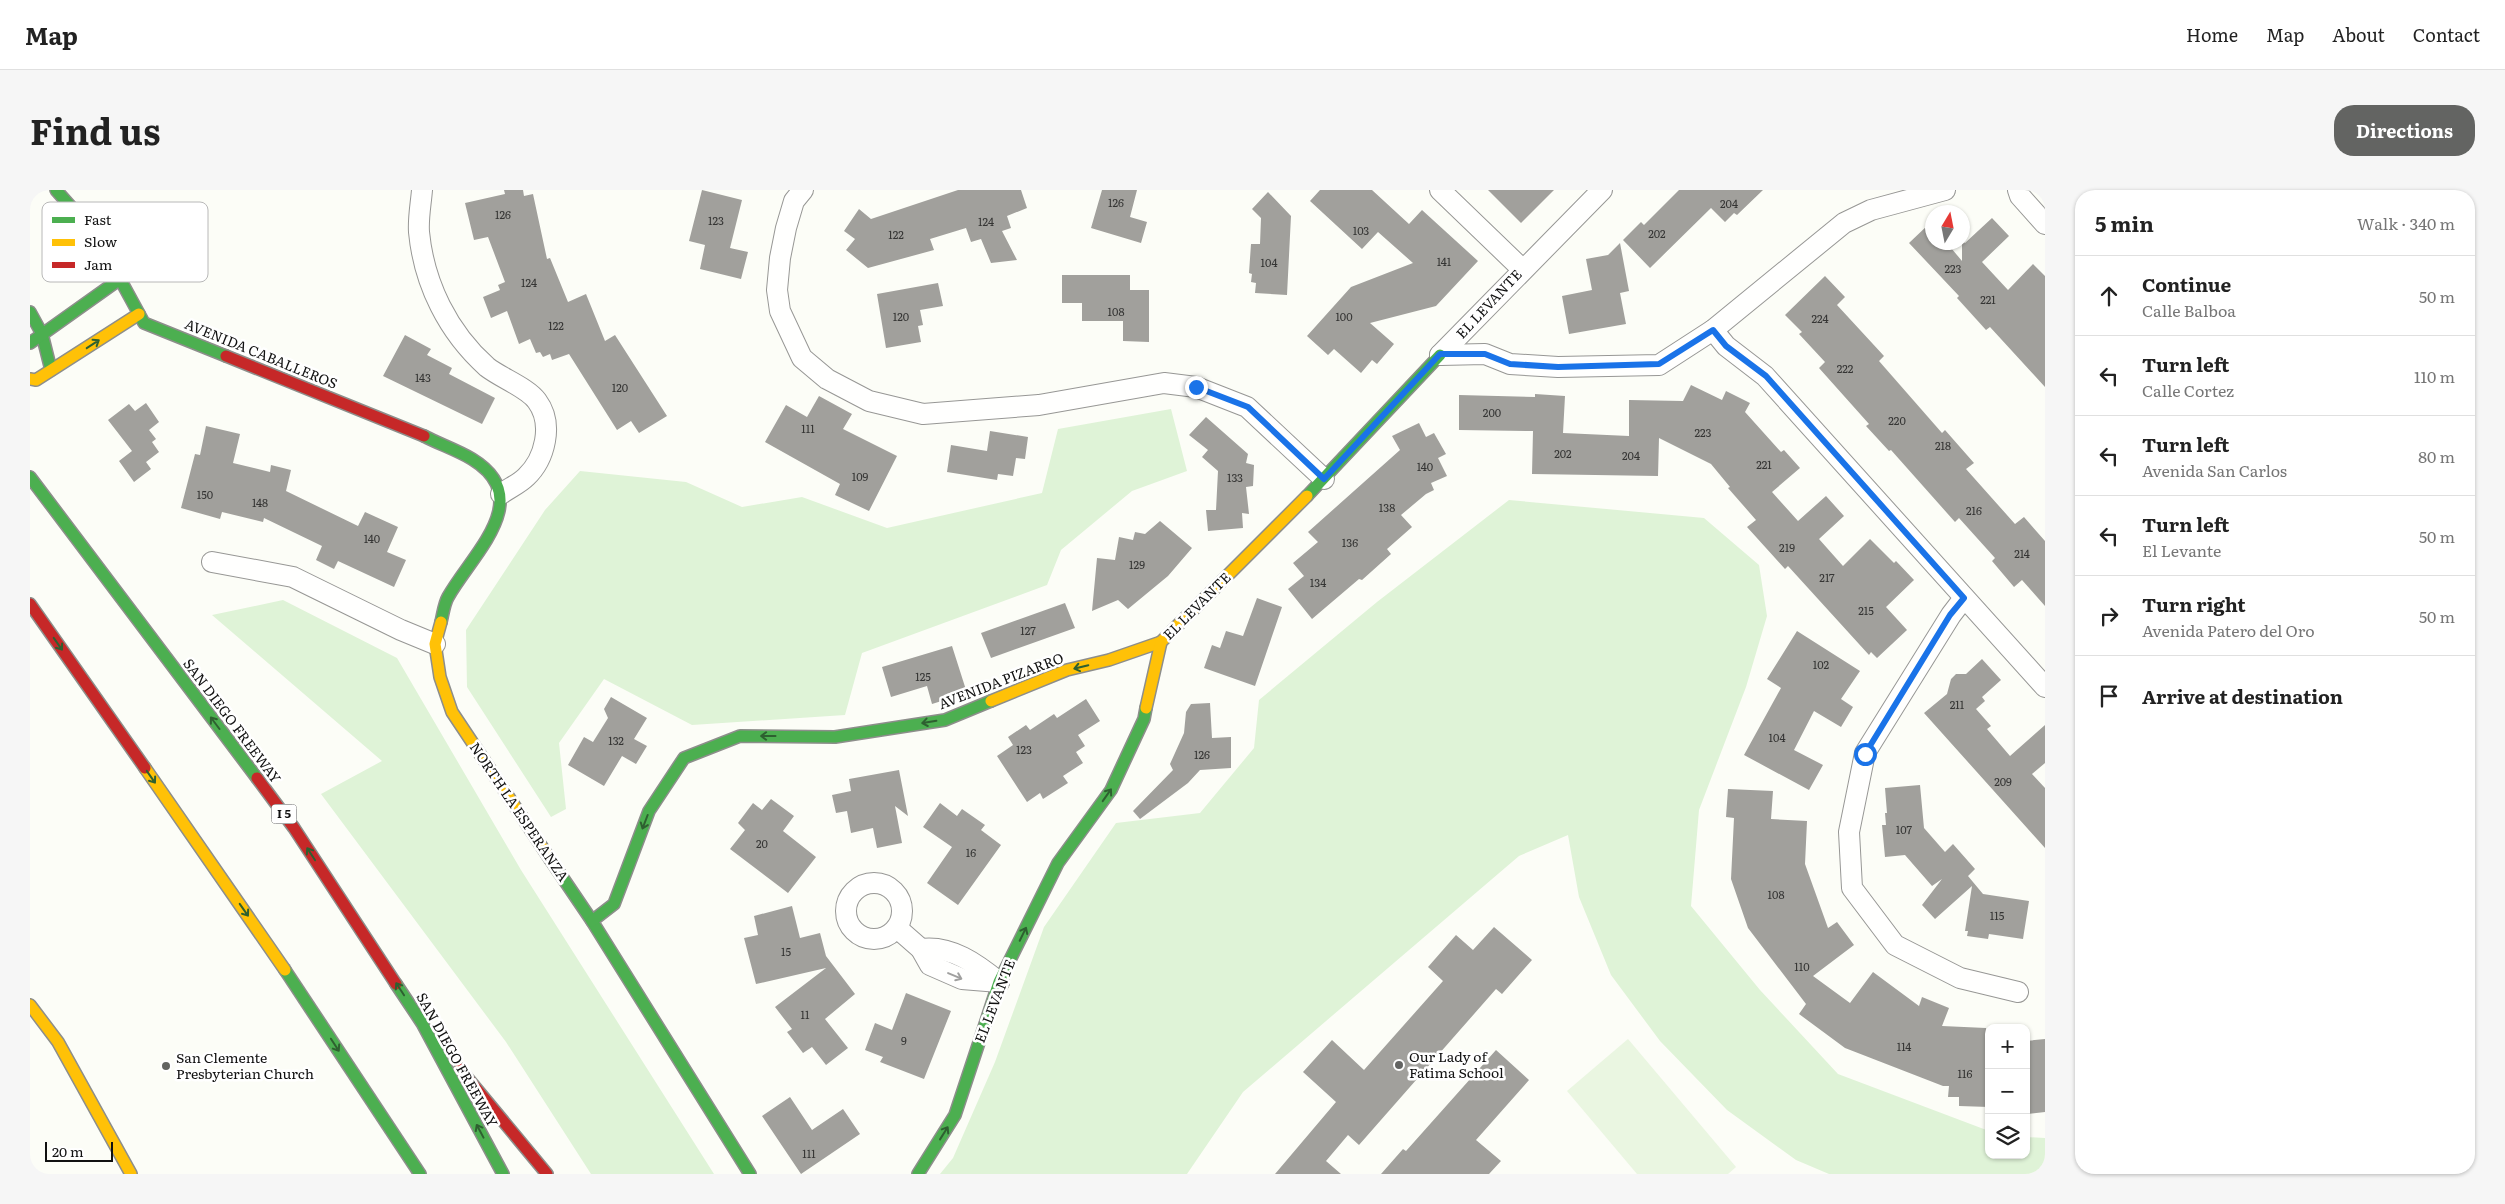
<!DOCTYPE html>
<html lang="en">
<head>
<meta charset="utf-8">
<style>
	:root { --surface:#fff; --page:#f6f6f6; --text:#222; --muted:#767676; --line:#e0e0e0; --accent:#636462 }
	body { margin:0; font-family:Literata,serif; background:var(--page); color:var(--text) }
	.controls { position:absolute; right:15px; bottom:15px; display:grid; overflow:hidden; border-radius:10px; box-shadow:0 1px 4px #0004 }
	.controls button { width:45px; height:45px; display:grid; place-items:center; padding:0; border:0; border-bottom:1px solid var(--line); background:var(--surface); color:var(--text); font:25px sans-serif }
	.compass { position:absolute; left:1895px; top:15px; width:45px; height:45px; border-radius:50%; background:var(--surface); box-shadow:0 1px 4px #0004; rotate:10deg }
	.scale { position:absolute; left:15px; bottom:12px; width:68px; box-sizing:border-box; padding-left:5px; border:2px solid #111; border-top:0; font-size:14px; line-height:18px; white-space:nowrap; color:#111; -webkit-text-stroke:4px #fff; paint-order:stroke }
	.stop { position:absolute; width:15px; height:15px; margin:-11px; border:4px solid #1a73e8; border-radius:50%; background:#fff }
	.stop.end { background:#1a73e8; border-color:#fff; box-shadow:0 1px 5px #0008 }
	.list { margin:0; padding:0; list-style:none }
	h2 { display:flex; justify-content:space-between; align-items:center; height:65px; margin:0; padding:0 20px; font-size:21px }
	h2 small { font-size:16px; font-weight:400; color:var(--muted) }
	.list li { display:grid; grid-template-columns:32px 1fr auto; gap:15px; align-items:center; box-sizing:border-box; height:80px; padding:0 20px; border-top:1px solid var(--line) }
	.list b { display:block; font-size:19px; white-space:nowrap }
	.list p { margin:0; font-size:16px; white-space:nowrap; color:var(--muted) }
	.list em { font-size:16px; font-style:normal; color:var(--muted) }
	.icon { flex:none; width:28px; height:28px; fill:none; stroke:currentColor; stroke-width:2; stroke-linecap:round; stroke-linejoin:round }
	.map { position:relative; flex:none; width:2015px; height:984px; overflow:hidden; border-radius:20px }
	header { display:flex; align-items:center; gap:30px; box-sizing:border-box; height:70px; padding:0 25px; background:var(--surface); border-bottom:1px solid var(--line) }
	header strong { font-size:24px }
	nav { display:flex; gap:28px; margin-inline-start:auto; font-size:18px }
	.intro { display:flex; align-items:center; justify-content:space-between; box-sizing:border-box; height:120px; padding:0 30px }
	h1 { margin:0; font-size:35px }
	.button { padding:12px 22px; border-radius:20px; background:var(--accent); color:#fff; font-size:18px; font-weight:700 }
	main { display:flex; gap:30px; padding:0 30px }
	aside { flex:1; background:var(--surface); border-radius:20px; box-shadow:0 1px 4px #0004 }
	.map>svg:first-child { display:block }
	.green { fill:#dff3d7 }
	.pitch { fill:#eaf6e1 }
	.building { fill:#a1a09c }
	.lines { fill:none; stroke-linecap:round; stroke-linejoin:round }
	.street-casing { stroke:#979795; stroke-width:22 }
	.fast-casing { stroke:#8d8e8b; stroke-width:14 }
	.slow-casing { stroke:#8d8e8b; stroke-width:14 }
	.jam-casing { stroke:#8d8e8b; stroke-width:14 }
	.street { stroke:#fffffe; stroke-width:20 }
	.fast { stroke:#4caf50; stroke-width:11 }
	.slow { stroke:#ffc107; stroke-width:11 }
	.jam { stroke:#c62828; stroke-width:11 }
	.oneway { stroke:#2e6030 }
	.oneway2 { stroke:#a0a09f }
	.route { stroke:#1a73e8; stroke-width:6 }
	.poi-dot { fill:#636462; stroke:#fff; stroke-width:2 }
	.labels { text-anchor:middle; stroke-width:5; stroke-linejoin:round; paint-order:stroke }
	.number-label { font-size:11px; fill:#353534 }
	.shield { fill:#fff; stroke:#585858; stroke-width:1 }
	.shield-label { font-size:12px; font-weight:bold; fill:#111 }
	.street-label { font-size:14px; fill:#111; stroke:#fff }
	.poi-label { font-size:14px; fill:#111; stroke:#fff; text-anchor:start }
	.key { fill:#fff; stroke:#b8b8b8; stroke-width:1 }
	.key-label { font-size:14px; fill:#111 }
</style>
</head>
<body>
<header>
<strong>Map</strong>
<nav><a>Home</a><a>Map</a><a>About</a><a>Contact</a></nav>
</header>
<div class="intro"><h1>Find us</h1><a class="button">Directions</a></div>
<main>
<div class="map">
<svg width="2015" height="984" viewBox="0 0 2015 984">
	<rect width="100%" height="100%" fill="#fcfdf7"/>
	<!-- green -->
	<g class="green">
		<path d="M1141 219 1157 281 1102 301 1031 360 1017 395 832 463 815 525 662 535 574 489 529 553 536 619 521 627 437 497 436 440 515 320 550 281 656 292 712 317 772 307 857 338 1012 303 1028 239Z"/>
		<path d="M1479 310 1674 328 1729 375 1737 426 1716 497 1669 620 1661 716 1730 800 1808 884 1959 941V965H1996V947L2015 948V984H1799L1766 970 1697 920 1630 851 1581 785 1549 707 1538 645 1489 666 1213 902 1157 984H910L923 968 965 872 1014 737 1086 633 1170 623 1224 558 1229 510 1347 412Z"/>
		<path d="M253 410 367 468 491 680 684 984H561L476 852 291 604 352 571 182 425Z"/>
	</g>
	<!-- pitch -->
	<path class="pitch" d="M1598 849 1706 977 1698 984H1607L1537 901Z"/>
	<!-- building -->
	<g class="building">
		<path d="M474 0H493L494 6 503 4 517 69 520 68 538 112 556 104 575 151 585 145 637 226 609 243 601 231 587 240 539 164 522 170 520 164 513 167 510 162 506 163 500 149 489 154 477 121 461 128 453 107 470 100 468 95 475 92 458 47 444 50 435 13 475 4Z"/>
		<path d="M672 0 712 10 700 58 718 62 711 89 670 79 675 55 659 51Z"/>
		<path d="M928 0H991L997 18 977 26 981 38 972 41 987 70 961 73 951 49 941 52 936 38 900 49 904 60 838 78 816 60 825 49 814 41 829 19 841 29Z"/>
		<path d="M1072 0H1107L1100 27 1117 32 1111 53 1061 38Z"/>
		<path d="M1290 0H1342L1379 34 1392 20 1448 71 1406 116 1340 133 1364 154 1347 174 1342 170 1331 183 1304 159 1298 165 1277 146 1321 97 1383 73 1348 42 1332 59 1280 11Z"/>
		<path d="M1458 0H1524L1491 33Z"/>
		<path d="M1649 0H1733L1707 25 1704 23 1695 32 1681 18 1620 78 1593 50 1611 32 1614 35Z"/>
		<path d="M1238 2 1261 26 1257 105 1225 103 1226 93 1221 92 1222 84 1219 83 1221 54H1230L1231 28 1222 19Z"/>
		<path d="M1962 28 1979 46 1952 72 1978 100 2003 74 2015 86V197L1960 137 1956 140 1927 108 1929 106 1879 53 1899 34 1902 38V52H1916L1932 71V51L1935 53Z"/>
		<path d="M1590 53 1599 101 1590 103 1596 134 1539 144 1532 106 1562 100 1556 69 1578 65Z"/>
		<path d="M1032 85H1100V100H1119V152L1093 151V131H1052V113H1032Z"/>
		<path d="M1795 86 1815 107 1807 115 1854 166 1849 171 1912 243 1915 240 1944 273 1936 279 1985 334 1994 327 2015 351V416L1992 390 1984 397 1962 371 1965 368 1929 328 1925 332 1861 260 1859 261 1836 236 1839 234 1789 178 1795 172 1769 144 1772 142 1755 125Z"/>
		<path d="M908 93 913 116 890 120 893 135 888 136 891 152 856 158 847 104Z"/>
		<path d="M375 145 401 159 397 165 422 178 419 184 465 208 452 234 353 186Z"/>
		<path d="M1661 195 1692 210 1696 201 1720 213 1715 222 1751 262 1754 260 1770 278 1742 302 1768 331 1796 306 1814 326 1789 349 1813 376 1840 349 1864 373 1866 371 1884 390 1856 417 1877 440 1847 468 1841 462 1839 465 1758 376 1755 379 1717 337 1726 330 1698 298 1700 297 1681 274 1629 248 1628 286 1502 284 1503 241 1429 240V205L1505 207V204L1535 206 1533 243 1599 246V210L1653 211Z"/>
		<path d="M789 206 822 224 813 239 867 266 839 321 805 305 810 294 735 252 756 215 777 227Z"/>
		<path d="M116 213 129 232 119 240 126 249 122 252 129 262 116 272 121 279 104 292 89 271 102 261 78 230 99 214 105 221Z"/>
		<path d="M1176 227 1218 264 1216 273 1224 275 1223 296 1216 297 1219 324 1212 323 1213 338 1178 341 1176 320H1186L1188 281 1172 267 1178 260 1159 245Z"/>
		<path d="M1389 233 1396 247 1404 243 1416 264 1408 268 1417 286 1401 293 1404 300 1396 304 1371 325 1382 337 1357 359 1361 364 1332 390 1329 389 1282 429 1258 399 1274 386 1263 373 1288 352 1278 342 1370 260 1362 246Z"/>
		<path d="M176 236 210 244 203 273 240 282 241 275 261 280 256 301 328 336 335 322 368 337 357 362 376 370 364 397 308 371 304 379 286 370 292 356 234 328 233 332 192 322 190 329 151 318 165 264 170 265Z"/>
		<path d="M960 241 998 247 995 269 986 268 983 286 968 284 967 290 917 282 921 255 957 261Z"/>
		<path d="M1130 331 1162 358 1138 386 1098 419 1088 410 1062 421 1067 368 1085 370 1089 347 1103 350 1105 342 1115 344Z"/>
		<path d="M1227 408 1252 417 1225 496 1174 478 1182 455 1190 458 1196 441 1213 446Z"/>
		<path d="M1035 413 1045 438 961 468 951 443Z"/>
		<path d="M1767 441 1830 481 1811 509 1823 517 1811 537 1784 521 1764 560 1793 575 1779 600 1714 565 1751 498 1737 489Z"/>
		<path d="M922 456 937 503 902 514 897 496 861 507 852 477Z"/>
		<path d="M1952 469 1971 490 1952 507 1955 511 1946 519 1961 536 1957 539 1980 566 2015 535V573L2002 584 2015 598V658L1894 523 1917 504 1921 489 1926 484H1936Z"/>
		<path d="M581 507 617 528 604 549 617 556 606 574 592 566 574 596 538 575 554 547 563 552 578 528 574 519Z"/>
		<path d="M1056 509 1070 531 1048 545 1055 556 1046 562 1053 573 1033 586 1038 593 1013 609 1010 603 997 612 967 566 983 555 978 547 996 535 1000 540 1024 524 1027 528Z"/>
		<path d="M1180 513 1182 548 1201 547V578L1170 580 1158 593 1110 629 1103 621 1143 580 1140 574 1154 543 1156 522 1161 514Z"/>
		<path d="M869 580 878 626 865 616 872 653 847 658 843 638 821 643 817 621 806 623 802 605 821 601 819 589Z"/>
		<path d="M1890 595 1894 638 1915 662 1923 654 1945 679 1938 686 1953 704 1999 711 1993 749 1959 744 1958 749 1937 746 1938 741H1935L1942 696 1905 729 1892 715 1912 689 1902 696 1875 665 1855 667 1852 635H1856L1855 623H1857L1855 598Z"/>
		<path d="M1698 599 1743 601 1741 629 1777 631 1775 674 1798 738 1807 732 1824 755 1783 786 1820 813 1843 782 1889 816 1892 807 1919 818 1912 836 1956 838 1955 860H1959V917L1929 916V907H1918L1919 896H1913L1815 858 1769 824 1776 814 1718 738 1701 689 1704 628 1696 627Z"/>
		<path d="M741 609 764 626 753 641 786 667 758 703 700 659 715 640 708 633 723 613 732 620Z"/>
		<path d="M910 613 927 626 932 619 955 635 951 640 971 655 928 715 897 693 922 657 893 637Z"/>
		<path d="M762 716 770 748 790 743 796 766 825 804 795 829 818 858 796 875 782 857 773 863 757 842 762 839 745 817 796 778 726 794 714 748 728 745 724 726Z"/>
		<path d="M1464 737 1502 770 1472 804 1466 799 1329 955 1318 945 1296 971 1311 984H1245L1306 912 1273 882 1302 850 1334 880 1413 791 1398 777 1426 745 1443 760Z"/>
		<path d="M876 803 921 821 894 889 850 872 853 867 835 860 845 833 862 840Z"/>
		<path d="M2015 849V922L1998 924 1996 851Z"/>
		<path d="M1466 860 1499 890 1446 950 1471 971 1459 984H1351L1373 959 1376 961Z"/>
		<path d="M760 907 782 940 813 919 830 944 771 984 732 926Z"/>
	</g>
	<g class="lines">
		<!-- street casing -->
		<g class="street-casing">
			<g id="street">
				<path d="M392 0C391 13 388 28 389 42 394 94 418 142 457 177 471 188 498 198 507 211 524 234 515 269 496 287 489 294 479 298 471 304"/>
				<path d="M773 0 764 11 756 38 750 68 747 100 750 121 772 168 797 189 839 211 893 224 1009 215 1134 193 1166 197 1217 217 1294 289"/>
				<path d="M1410 0 1492 79"/>
				<path d="M1988 0 1990 6 2015 34"/>
				<path d="M1683 140 1696 156 1735 186 2015 497"/>
				<path d="M1410 165 1455 164 1480 174 1528 177 1629 175 1683 140 1814 33 1841 20 1915 0"/>
				<path d="M1410 165 1572 0"/>
				<path d="M182 372 263 387 371 440 405 454"/>
				<path d="M1934 408 1921 425 1835 563 1819 642 1822 698 1865 755 1930 788 1988 802"/>
				<circle cx="844" cy="721" r="28"/>
				<path d="M867 738 891 759 900 775 932 789 969 792"/>
				<path d="M891 759C921 755 947 774 969 792"/>
			</g>
		</g>
		<!-- fast casing -->
		<g class="fast-casing">
			<g id="fast">
				<path d="M26 0 66 45 114 133 196 166"/>
				<path d="M0 122 12 144 21 180"/>
				<path d="M0 153 90 89"/>
				<path d="M394 246C409 254 427 260 442 269 507 309 442 364 418 407 414 414 413 424 411 432"/>
				<path d="M0 287 227 588"/>
				<path d="M1277 306 1410 165"/>
				<path d="M520 669 562 731 720 984"/>
				<path d="M562 731 584 714 619 621 654 568 710 546 805 547 915 530 961 511"/>
				<path d="M255 780 390 984"/>
				<path d="M366 794 392 833 473 984"/>
				<path d="M888 984 925 925 969 792 1028 673 1081 600 1114 529 1116 518"/>
			</g>
		</g>
		<!-- slow casing -->
		<g class="slow-casing">
			<g id="slow">
				<path d="M0 189 6 190 109 124"/>
				<path d="M411 432 405 454 410 487 422 522 520 669"/>
				<path d="M961 511 1037 480 1079 470 1131 452"/>
				<path d="M1116 518 1131 452 1277 306"/>
				<path d="M115 578 255 780"/>
				<path d="M0 815 28 852 101 984"/>
			</g>
		</g>
		<!-- jam casing -->
		<g class="jam-casing">
			<g id="jam">
				<path d="M196 166 394 246"/>
				<path d="M0 414 115 578"/>
				<path d="M227 588 264 638 366 794"/>
				<path d="M430 879 517 984"/>
			</g>
		</g>
		<!-- street -->
		<use href="#street" class="street"/>
		<!-- fast -->
		<use href="#fast" class="fast"/>
		<!-- slow -->
		<use href="#slow" class="slow"/>
		<!-- jam -->
		<use href="#jam" class="jam"/>
	</g>
	<!-- one-way arrows -->
	<defs><path id="oneway-shaft" d="M-6 0H5M1.5-3L5.5 0L1.5 3" fill="none" stroke-width="1.6" stroke-linecap="round" stroke-linejoin="round" transform="scale(1.25)"/></defs>
	<g class="oneway">
		<use href="#oneway-shaft" transform="translate(63 154) rotate(-33)"/>
		<use href="#oneway-shaft" transform="translate(28 454) rotate(55)"/>
		<use href="#oneway-shaft" transform="translate(1051 477) rotate(167)"/>
		<use href="#oneway-shaft" transform="translate(899 532) rotate(171)"/>
		<use href="#oneway-shaft" transform="translate(185 533) rotate(-127)"/>
		<use href="#oneway-shaft" transform="translate(738 546) rotate(-180)"/>
		<use href="#oneway-shaft" transform="translate(121 587) rotate(55)"/>
		<use href="#oneway-shaft" transform="translate(1077 605) rotate(-55)"/>
		<use href="#oneway-shaft" transform="translate(615 632) rotate(111)"/>
		<use href="#oneway-shaft" transform="translate(281 664) rotate(-123)"/>
		<use href="#oneway-shaft" transform="translate(214 720) rotate(55)"/>
		<use href="#oneway-shaft" transform="translate(993 744) rotate(-64)"/>
		<use href="#oneway-shaft" transform="translate(370 799) rotate(-123)"/>
		<use href="#oneway-shaft" transform="translate(305 855) rotate(57)"/>
		<use href="#oneway-shaft" transform="translate(450 941) rotate(-118)"/>
		<use href="#oneway-shaft" transform="translate(914 943) rotate(-58)"/>
	</g>
	<use class="oneway2" href="#oneway-shaft" transform="translate(925 786) rotate(23)"/>
	<g class="lines">
		<!-- route -->
		<path class="route" d="M1166 197 1218 217 1294 289 1410 164H1455L1480 174 1528 177 1629 174 1683 140 1696 156 1736 186 1934 408 1920 425 1835 564"/>
	</g>
	<!-- markers -->
	<g class="poi-dot">
		<circle cx="1369" cy="875" r="5"/>
		<circle cx="136" cy="876" r="5"/>
	</g>
	<g class="labels">
		<!-- number labels -->
		<g class="number-label">
			<text x="1086" y="17">126</text>
			<text x="1699" y="18">204</text>
			<text x="473" y="29">126</text>
			<text x="686" y="35">123</text>
			<text x="956" y="36">124</text>
			<text x="1331" y="45">103</text>
			<text x="1627" y="48">202</text>
			<text x="866" y="49">122</text>
			<text x="1414" y="76">141</text>
			<text x="1239" y="77">104</text>
			<text x="1923" y="83">223</text>
			<text x="499" y="97">124</text>
			<text x="1958" y="114">221</text>
			<text x="1086" y="126">108</text>
			<text x="871" y="131">120</text>
			<text x="1314" y="131">100</text>
			<text x="1790" y="133">224</text>
			<text x="526" y="140">122</text>
			<text x="1815" y="183">222</text>
			<text x="393" y="192">143</text>
			<text x="590" y="202">120</text>
			<text x="1462" y="227">200</text>
			<text x="1867" y="235">220</text>
			<text x="778" y="243">111</text>
			<text x="1673" y="247">223</text>
			<text x="1913" y="260">218</text>
			<text x="1533" y="268">202</text>
			<text x="1601" y="270">204</text>
			<text x="1734" y="279">221</text>
			<text x="1395" y="281">140</text>
			<text x="830" y="291">109</text>
			<text x="1205" y="292">133</text>
			<text x="175" y="309">150</text>
			<text x="230" y="317">148</text>
			<text x="1357" y="322">138</text>
			<text x="1944" y="325">216</text>
			<text x="342" y="353">140</text>
			<text x="1320" y="357">136</text>
			<text x="1757" y="362">219</text>
			<text x="1992" y="368">214</text>
			<text x="1107" y="379">129</text>
			<text x="1797" y="392">217</text>
			<text x="1288" y="397">134</text>
			<text x="1836" y="425">215</text>
			<text x="998" y="445">127</text>
			<text x="1791" y="479">102</text>
			<text x="893" y="491">125</text>
			<text x="1927" y="519">211</text>
			<text x="1747" y="552">104</text>
			<text x="586" y="555">132</text>
			<text x="994" y="564">123</text>
			<text x="1172" y="569">126</text>
			<text x="1973" y="596">209</text>
			<text x="1874" y="644">107</text>
			<text x="732" y="658">20</text>
			<text x="941" y="667">16</text>
			<text x="1746" y="709">108</text>
			<text x="1967" y="730">115</text>
			<text x="756" y="766">15</text>
			<text x="1772" y="781">110</text>
			<text x="775" y="829">11</text>
			<text x="874" y="855">9</text>
			<text x="1874" y="861">114</text>
			<text x="1935" y="888">116</text>
			<text x="779" y="968">111</text>
		</g>
		<!-- shield labels -->
		<rect class="shield" x="241.5" y="614.5" width="25" height="19" rx="4"/>
		<g class="shield-label">
			<text x="254" y="628">I 5</text>
		</g>
		<!-- street labels -->
		<g class="street-label">
			<text transform="translate(1459 114) rotate(-47)" y="5">EL LEVANTE</text>
			<text transform="translate(231 164) rotate(22)" y="5">AVENIDA CABALLEROS</text>
			<text transform="translate(1167 416) rotate(-45)" y="5">EL LEVANTE</text>
			<text transform="translate(971 491) rotate(-21)" y="5">AVENIDA PIZARRO</text>
			<text transform="translate(202 531) rotate(53)" y="5">SAN DIEGO FREEWAY</text>
			<text transform="translate(489 622) rotate(56)" y="5">NORTH LA ESPERANZA</text>
			<text transform="translate(965 811) rotate(-69)" y="5">EL LEVANTE</text>
			<text transform="translate(427 870) rotate(61)" y="5">SAN DIEGO FREEWAY</text>
		</g>
		<!-- poi labels -->
		<g class="poi-label">
			<text x="1379" y="872">Our Lady of<tspan x="1379" dy="16">Fatima School</tspan></text>
			<text x="146" y="873">San Clemente<tspan x="146" dy="16">Presbyterian Church</tspan></text>
		</g>
	</g>
	<!-- legend -->
	<rect x="12" y="12" width="166" height="80" rx="8" class="key"/>
	<rect x="22" y="27" width="23" height="6" fill="#4caf50"/>
	<rect x="22" y="49" width="23" height="7" fill="#ffc107"/>
	<rect x="22" y="72" width="23" height="6" fill="#c62828"/>
	<g class="key-label">
		<text x="54" y="35">Fast</text>
		<text x="54" y="57">Slow</text>
		<text x="54" y="80">Jam</text>
	</g>
</svg>
<div class="controls">
<button>+</button>
<button>−</button>
<button><svg class="icon" aria-label="layers" viewBox="0 0 24 24"><path d="M12 4l9 5-9 5-9-5zM3 14l9 5 9-5"/></svg></button>
</div>
<svg class="compass" viewBox="-18 -18 36 36"><path d="M0-13l5 13h-10z" fill="#e53935"/><path d="M0 13l5-13h-10z" fill="#767676"/></svg>
<div class="scale">20 m</div>
<div class="stop" style="left:1835px;top:564px"></div>
<div class="stop end" style="left:1166px;top:197px"></div>
</div>
<aside>
<h2>5 min<small>Walk · 340 m</small></h2>
<ul class="list">
<li><svg class="icon" aria-label="ahead" viewBox="0 0 24 24"><path d="M12 20V5M6 11l6-6 6 6"/></svg><div><b>Continue</b><p>Calle Balboa</p></div><em>50 m</em></li>
<li><svg class="icon" aria-label="left" viewBox="0 0 24 24"><path d="M17 20v-9H6M10 6l-5 5 5 5"/></svg><div><b>Turn left</b><p>Calle Cortez</p></div><em>110 m</em></li>
<li><svg class="icon" aria-label="left" viewBox="0 0 24 24"><path d="M17 20v-9H6M10 6l-5 5 5 5"/></svg><div><b>Turn left</b><p>Avenida San Carlos</p></div><em>80 m</em></li>
<li><svg class="icon" aria-label="left" viewBox="0 0 24 24"><path d="M17 20v-9H6M10 6l-5 5 5 5"/></svg><div><b>Turn left</b><p>El Levante</p></div><em>50 m</em></li>
<li><svg class="icon" aria-label="right" viewBox="0 0 24 24"><path d="M7 20v-9h11M14 6l5 5-5 5"/></svg><div><b>Turn right</b><p>Avenida Patero del Oro</p></div><em>50 m</em></li>
<li><svg class="icon" aria-label="arrive" viewBox="0 0 24 24"><path d="M6 21V4h12l-3 4 3 4H6"/></svg><div><b>Arrive at destination</b></div></li>
</ul>
</aside>
</main>
</body>
</html>
